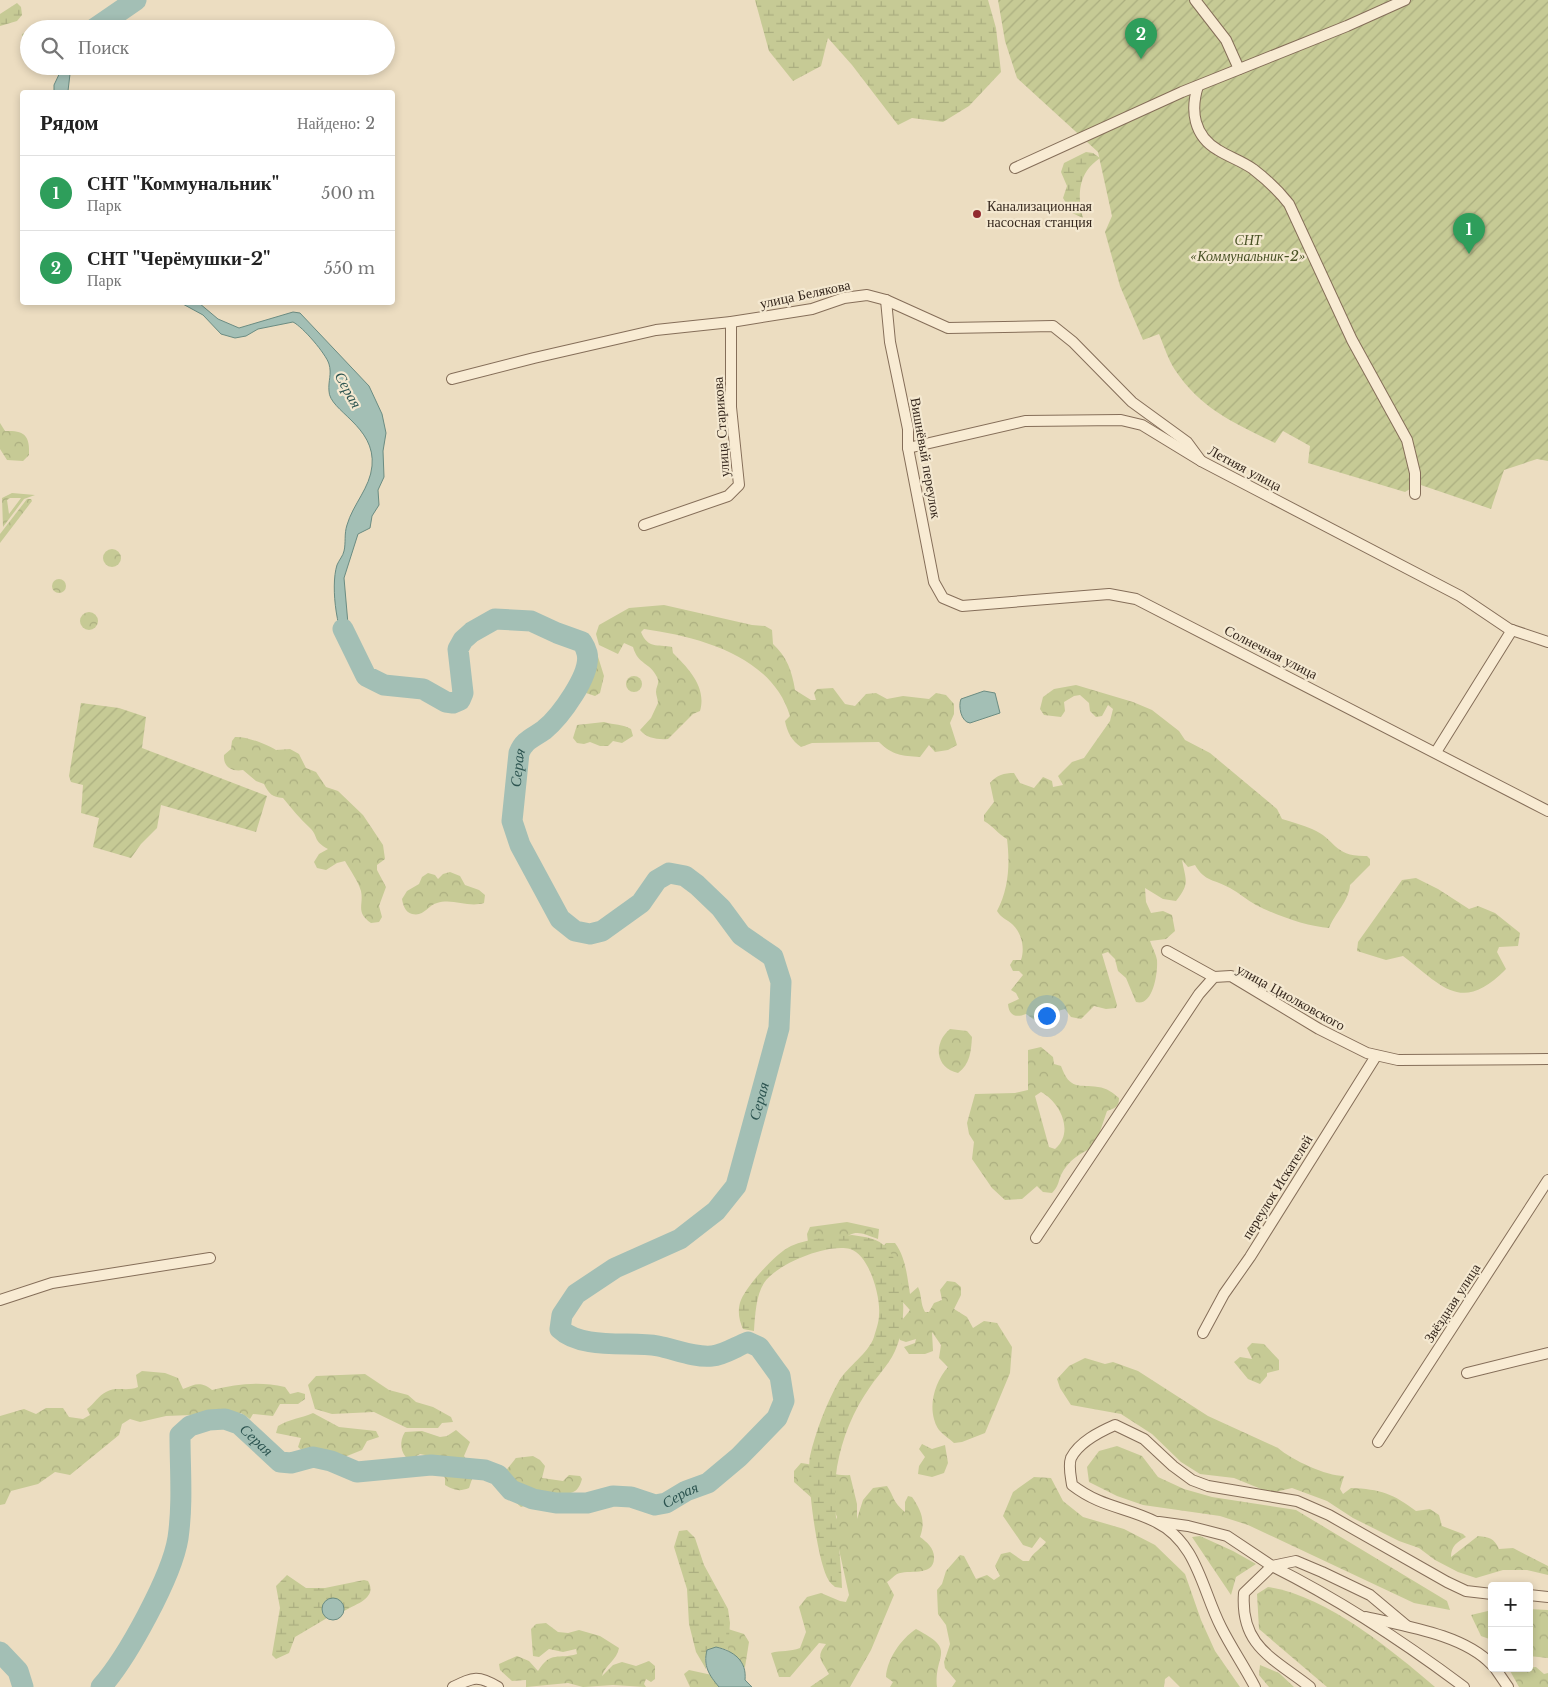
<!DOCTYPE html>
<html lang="ru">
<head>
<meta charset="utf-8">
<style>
	:root { --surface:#fff; --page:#f2f2f2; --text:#222; --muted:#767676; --line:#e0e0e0; --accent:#b45309 }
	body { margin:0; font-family:"Libre Baskerville",serif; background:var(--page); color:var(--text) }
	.controls { position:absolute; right:15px; bottom:15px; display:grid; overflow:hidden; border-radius:5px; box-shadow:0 2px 8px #0003 }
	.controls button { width:45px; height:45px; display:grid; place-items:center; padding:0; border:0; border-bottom:1px solid var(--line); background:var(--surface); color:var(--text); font:25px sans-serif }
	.you { position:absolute; left:1046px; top:1015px; width:18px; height:18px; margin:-12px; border:4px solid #fff; border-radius:50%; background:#1a73e8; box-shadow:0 0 0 8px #1a73e833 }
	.badge { display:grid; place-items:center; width:32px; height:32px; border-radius:50%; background:var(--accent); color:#fff; font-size:16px; font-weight:700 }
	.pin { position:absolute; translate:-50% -41px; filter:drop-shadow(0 1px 2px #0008) }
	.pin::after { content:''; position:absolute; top:26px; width:18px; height:15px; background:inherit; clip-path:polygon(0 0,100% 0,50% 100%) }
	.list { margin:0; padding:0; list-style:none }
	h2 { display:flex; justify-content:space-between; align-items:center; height:65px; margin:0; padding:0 20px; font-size:21px }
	h2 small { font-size:16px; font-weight:400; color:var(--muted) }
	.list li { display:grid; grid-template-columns:32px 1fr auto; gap:15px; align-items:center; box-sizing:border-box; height:75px; padding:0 20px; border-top:1px solid var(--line) }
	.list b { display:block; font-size:19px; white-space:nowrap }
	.list p { margin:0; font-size:16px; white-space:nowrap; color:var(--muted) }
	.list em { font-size:16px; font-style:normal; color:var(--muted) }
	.icon { flex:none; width:28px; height:28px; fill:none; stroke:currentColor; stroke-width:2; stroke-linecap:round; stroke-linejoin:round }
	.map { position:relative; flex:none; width:1548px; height:1687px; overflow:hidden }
	.search { position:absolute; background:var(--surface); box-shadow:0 2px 8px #0003; left:20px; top:20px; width:375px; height:55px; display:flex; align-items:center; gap:12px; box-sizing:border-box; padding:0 18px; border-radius:28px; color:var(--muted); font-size:19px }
	.panel { position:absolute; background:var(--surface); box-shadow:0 2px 8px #0003; left:20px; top:90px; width:375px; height:215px; border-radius:5px }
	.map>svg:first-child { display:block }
	.forest { fill:url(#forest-crowns); fill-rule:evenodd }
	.wetland { fill:url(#wetland-marsh) }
	.garden { fill:url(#garden-furrows) }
	.water { fill:#a3bfb5; stroke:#6b8c82 }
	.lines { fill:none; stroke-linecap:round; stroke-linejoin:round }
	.river { stroke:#a3bfb5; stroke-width:21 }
	.minor-casing { stroke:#856e59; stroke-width:12 }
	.minor { stroke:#f8ebd3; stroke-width:10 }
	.poi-dot { fill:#922b30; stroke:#f4e8d0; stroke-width:2 }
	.labels { text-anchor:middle; stroke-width:4.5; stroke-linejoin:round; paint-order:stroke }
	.poi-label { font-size:14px; fill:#35271d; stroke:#f4e8d0; text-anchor:start }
	.park-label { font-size:14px; font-style:italic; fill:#485124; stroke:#f4e8d0 }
	.street-label { font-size:14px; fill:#35271d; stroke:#f4e8d0 }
	.water-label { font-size:15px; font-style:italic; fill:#2c5450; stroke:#f4e8d0 }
</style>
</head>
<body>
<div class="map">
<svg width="1548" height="1687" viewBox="0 0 1548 1687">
	<defs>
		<pattern id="forest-crowns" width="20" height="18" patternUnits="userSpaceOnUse" patternTransform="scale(1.25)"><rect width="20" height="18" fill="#c6ca95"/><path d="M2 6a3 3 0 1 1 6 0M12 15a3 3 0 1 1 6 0" fill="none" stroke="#abae80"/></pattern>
		<pattern id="wetland-marsh" width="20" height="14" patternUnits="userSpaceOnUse" patternTransform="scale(1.25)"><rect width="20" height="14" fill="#c6ca95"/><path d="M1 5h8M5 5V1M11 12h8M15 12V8" fill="none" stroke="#abae80"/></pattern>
		<pattern id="garden-furrows" width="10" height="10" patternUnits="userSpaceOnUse" patternTransform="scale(1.25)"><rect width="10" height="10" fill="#c6ca95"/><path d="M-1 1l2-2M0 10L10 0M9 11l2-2" fill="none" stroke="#abae80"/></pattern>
	</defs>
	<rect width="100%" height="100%" fill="#ecddc1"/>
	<!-- forest -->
	<g class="forest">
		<path d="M0 423 5 431C25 430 30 436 29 455L23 461 7 460 0 449Z"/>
		<path d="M12 493 35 495 24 499 3 527 2 498ZM10 498H21L9 514 7 500Z"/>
		<path d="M27 499H31L32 501 0 543V534Z"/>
		<circle cx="112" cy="558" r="9"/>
		<circle cx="59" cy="586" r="7"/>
		<path d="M664 605 752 625 765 626 772 630 773 644C787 657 792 671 795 690L811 700H816L814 693 817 689 833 688 845 704 855 706 866 694 876 693 887 699 903 696 929 699 936 693 946 695 954 704V714L950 723 957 745 948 750 935 752 929 745 920 757C902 756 892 755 879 742L812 743 801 747C792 741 787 732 785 721L790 716C772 656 700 637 644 629L641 632C648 649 657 644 672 647L673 653C688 668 707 687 700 711L693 714 668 739C658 740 646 738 640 730L651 718 658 703C658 700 656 695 656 692 656 686 660 684 657 677 650 662 638 665 633 647L624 643 618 654 599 645 596 634 599 625 629 608Z"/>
		<circle cx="89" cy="621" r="9"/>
		<path d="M588 646 595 647 604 676 600 693 595 696 583 692 585 683C577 672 576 668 581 656 584 651 583 649 588 646Z"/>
		<circle cx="634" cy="684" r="8"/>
		<path d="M1076 685 1133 702 1152 710 1179 731 1185 740 1210 753 1277 809 1282 819C1292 822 1303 825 1312 829 1336 839 1333 857 1367 856L1370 859V865L1350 885C1349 901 1335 913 1329 928 1308 927 1275 915 1256 905 1247 900 1239 893 1230 888 1214 879 1205 882 1195 865L1188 867 1182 860C1186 881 1190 883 1176 901L1163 899 1145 888 1146 902 1151 913 1163 911 1172 915 1175 931 1166 939 1150 941C1152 947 1156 954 1157 960 1158 973 1153 1007 1136 1002L1126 978 1118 971 1115 959 1108 952 1102 954 1117 1005 1116 1008 1106 1009 1094 1006 1081 1019 1071 1017 1065 1009 1054 1012 1053 1021 1046 1028 1026 1014C1016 1018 1009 1016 1008 1004L1019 999 1016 993 1011 990 1023 975 1019 971H1013L1010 965 1013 960H1021C1025 948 1022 933 1012 924 1006 919 1001 918 997 911 1009 889 1010 863 1007 839 998 834 993 826 984 821V815L994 802 990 783C997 775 1004 773 1014 773L1020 783 1034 788 1043 777 1052 781 1053 787 1063 785 1058 776 1072 762 1084 758 1110 721 1113 709 1108 705 1102 716 1096 717 1090 711 1089 703 1080 695 1074 696 1064 702 1065 711 1061 717 1044 715 1040 709 1043 697 1054 689Z"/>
		<path d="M604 722C614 725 623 724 631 729L633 736 622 743 613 741 608 746H600L590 742 584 744 577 743 573 738 577 725Z"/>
		<path d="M235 737C245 736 267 744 276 750L290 749 299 754 306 768 316 772 326 787 338 791 363 815 383 845 385 859 377 865V870L386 887 379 906 382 917 379 922 371 923C355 912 364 905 361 891 358 881 350 870 345 861L337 863 326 870 317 868 314 862 319 854 328 849C312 840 319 837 310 828 300 819 292 809 283 798 272 797 269 794 264 784L256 781 243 770C232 772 223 767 224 755L231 749 232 741Z"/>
		<path d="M450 872 460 876 465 885 479 890 485 895 484 903C468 908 453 898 437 903 428 905 424 917 412 914 405 912 403 905 402 899L407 891 419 884 422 877 428 873 435 875 438 879 443 874Z"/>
		<path d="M1416 878 1438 889 1469 909 1478 906 1495 913 1520 933 1518 946 1499 947 1497 952 1506 969C1462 1014 1443 987 1403 956L1386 960 1357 951 1358 942 1402 880Z"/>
		<path d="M950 1029 967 1031 972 1037C971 1052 970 1064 958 1073 935 1068 933 1043 950 1029Z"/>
		<path d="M1041 1047 1053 1057 1054 1064 1061 1066C1070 1091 1079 1084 1098 1087 1107 1088 1113 1093 1119 1098 1119 1107 1115 1108 1107 1111L1095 1146C1081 1153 1068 1160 1061 1175 1058 1183 1058 1187 1052 1193L1043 1192 1037 1186 1022 1199 1005 1200 992 1188 972 1159 974 1142 969 1134 967 1123 975 1094 1015 1093 1028 1090V1050ZM1041 1092C1060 1102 1075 1132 1055 1149L1049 1147 1035 1096Z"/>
		<path d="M847 1222 879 1229 878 1239C860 1233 855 1228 839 1243L808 1242 807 1234 810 1227Z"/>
		<path d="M886 1243H895C906 1258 907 1276 910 1294L918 1287C922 1295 920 1303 925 1312H929L934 1303 942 1300 940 1290 947 1281 955 1282 961 1287V1295L954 1309 967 1317 973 1328 984 1321 997 1323 1012 1347 1010 1373 985 1433 962 1442 954 1443C950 1439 943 1435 939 1430 926 1410 934 1383 948 1367L939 1358 941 1345 932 1332 933 1351 925 1354H909L904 1347 915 1343 916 1339 906 1342 900 1340C893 1326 902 1321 910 1310L898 1297 882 1248Z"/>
		<path d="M1252 1343 1264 1344 1279 1360V1370L1267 1373V1376L1260 1384 1248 1379 1234 1362 1240 1357 1252 1359 1247 1348Z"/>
		<path d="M1085 1358 1105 1364 1113 1362 1138 1371 1208 1416 1278 1448C1292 1460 1326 1476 1344 1476L1340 1489 1343 1494 1351 1488C1380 1489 1394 1494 1416 1511L1430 1509 1439 1515 1442 1526 1463 1534 1466 1537C1457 1542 1451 1546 1451 1557L1478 1536C1489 1537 1494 1538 1499 1549L1513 1548 1548 1566V1575L1527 1570H1503L1476 1578 1458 1572 1435 1560 1419 1548 1399 1541 1353 1518 1327 1501 1292 1488 1271 1493 1234 1478 1200 1474 1181 1462 1152 1434 1121 1414 1071 1405 1060 1388 1057 1379 1069 1366Z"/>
		<path d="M142 1371 165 1373 178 1378 183 1389C195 1384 201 1381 212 1390 237 1384 259 1381 285 1387L290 1394 298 1392 305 1394V1399L298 1404H280L273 1416 253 1414 250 1419 241 1413 166 1416 140 1422 130 1419 122 1424 119 1435 70 1475 55 1472 38 1484 11 1491 5 1504 0 1505V1416L24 1409 36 1414 46 1408H63L69 1417 83 1419 90 1415 87 1409C94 1404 99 1395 106 1392 116 1386 127 1392 138 1387L136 1375Z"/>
		<path d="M365 1374 389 1390 408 1395 416 1402 433 1407 451 1417 453 1422 442 1423 438 1428H407L374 1412 332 1414 315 1409 308 1385 316 1376Z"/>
		<path d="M313 1413 339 1427 376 1431 379 1437 367 1441 362 1450 337 1460 326 1457 320 1450 306 1454 298 1447 301 1438 276 1433 278 1426C289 1419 302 1418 313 1413Z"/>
		<path d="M456 1430 470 1442 464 1456 470 1465 464 1471 471 1474 472 1479 469 1488C459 1492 454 1490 445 1485V1478L435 1464 425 1462V1455L420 1454 409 1460C400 1453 399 1441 405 1432L422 1431 440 1437 447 1436Z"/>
		<path d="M922 1444 932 1449 945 1445 948 1463 944 1473 932 1477 918 1474 919 1466 925 1457 919 1449Z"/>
		<path d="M1117 1446 1142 1456 1158 1477 1184 1489 1212 1497 1296 1510 1447 1601 1450 1610 1414 1603 1248 1525 1220 1516 1143 1505 1117 1496 1089 1482 1087 1467 1099 1451Z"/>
		<path d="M533 1456 540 1460 545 1466 542 1478 563 1481 569 1475 580 1476 582 1479C577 1497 569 1491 557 1497 554 1499 550 1502 547 1504L533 1503 521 1507 510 1497V1491L505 1485 506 1479 504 1473 516 1458Z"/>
		<path d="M801 1463C821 1465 828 1477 850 1475L857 1504V1519L863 1500 873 1488 887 1486C895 1498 892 1501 905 1512V1502L908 1496 912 1497C921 1510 926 1521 920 1537 927 1542 935 1549 934 1559 933 1577 908 1569 897 1574 894 1576 890 1580 887 1582L894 1595 871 1650 850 1687H810L829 1674C822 1660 815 1658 826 1644L819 1643 790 1677H779L771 1653C781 1650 790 1652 800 1648L806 1632 799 1607 807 1597 821 1593 840 1601 846 1602 849 1595 838 1545 830 1533 837 1517 826 1489 813 1499 794 1482V1471Z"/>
		<path d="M1034 1477 1051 1478 1063 1501 1083 1517 1124 1529 1155 1545 1185 1574 1201 1620 1215 1651 1240 1687H1180L1169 1676 1165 1679 1164 1687H952L956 1681 945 1668 944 1662 950 1644 946 1625 938 1614 937 1590 942 1584 946 1571 960 1555 964 1556 976 1579 987 1575 994 1580 1000 1576 995 1566 1001 1554 1010 1552 1023 1561H1029C1032 1553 1041 1549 1046 1542L1040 1537 1032 1548 1023 1545 1003 1516 1013 1492Z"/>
		<path d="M1200 1536 1233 1551 1256 1564 1236 1577 1231 1595 1192 1537Z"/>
		<path d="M1268 1587C1327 1596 1390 1649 1435 1687H1327L1259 1629 1257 1594Z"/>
		<path d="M1529 1609 1548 1610V1658L1529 1656Z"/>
		<path d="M1492 1610V1640L1481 1636 1471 1615Z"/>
		<path d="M546 1623 558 1632 568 1633 579 1630 600 1636 619 1648C617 1660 605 1665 602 1676L613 1665 622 1662 636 1666 649 1661 655 1666V1679L651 1682 646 1679 644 1684 646 1687 613 1685 583 1687 568 1683 526 1687V1680L512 1681 500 1670 499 1664 517 1656 529 1661 538 1671C551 1650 558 1660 577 1654L576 1649 563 1652 549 1649 539 1657 533 1656 531 1629 536 1624Z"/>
		<path d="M728 1629 744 1634 749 1642 745 1667 741 1668 728 1660Z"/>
		<path d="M916 1629C958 1651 934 1653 937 1687H890L893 1682 886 1677C887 1659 901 1639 916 1629Z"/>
		<path d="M1260 1665 1279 1673 1294 1687H1269L1259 1675Z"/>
		<path d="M1536 1667 1544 1674 1548 1673V1687H1519L1509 1669Z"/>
		<path d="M689 1670 712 1675 728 1687H690L684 1674Z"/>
	</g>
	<!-- wetland -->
	<g class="wetland">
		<path d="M755 0H988L996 28 1001 72 969 106 943 122 912 118 898 125 852 65 828 38 821 66 793 81 769 51Z"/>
		<path d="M17 3 21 7 22 15 17 21 0 26V14Z"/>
		<path d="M29 32V55L25 53 22 34Z"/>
		<path d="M1086 152 1093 153 1100 158C1078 173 1077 194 1083 218L1072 213 1063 198 1067 186 1061 172 1064 163Z"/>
		<path d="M852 1235C865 1237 878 1238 887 1248 906 1269 907 1321 897 1346 892 1361 879 1374 870 1387 853 1411 842 1438 837 1467 831 1508 841 1547 842 1588L835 1587C833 1585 829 1582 828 1579 817 1560 806 1477 810 1456 816 1431 826 1404 839 1381 848 1366 868 1354 874 1337 876 1330 879 1322 879 1315 881 1297 869 1254 850 1249 828 1243 776 1264 764 1283 756 1295 755 1316 754 1331L743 1329C739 1320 737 1310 741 1300 748 1284 776 1253 791 1246 809 1238 833 1237 852 1235Z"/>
		<path d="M687 1530 695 1538 704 1565 728 1609 730 1623 728 1650 716 1647 705 1658 706 1669 696 1652 689 1624 687 1589 674 1547 679 1531Z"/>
		<path d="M287 1575 306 1588H325L364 1580 368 1581C378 1598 356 1604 344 1611V1609L323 1612 327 1618 295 1637 289 1653 276 1659 272 1655 280 1608 276 1586Z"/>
	</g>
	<!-- garden -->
	<g class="garden">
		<path d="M998 0H1548V461L1537 459 1504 470 1491 509 1418 484 1405 492 1308 463 1310 446 1283 431 1275 443C1234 423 1201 409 1175 370 1168 359 1164 346 1159 334L1143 340 1120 286 1105 232 1112 216 1098 152 1017 78 1005 41Z"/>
		<path d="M81 703 119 708 146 717 142 748 267 796 256 832 161 805 157 828 141 844 131 858 93 847 99 818 81 813 83 785 71 782 69 776Z"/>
	</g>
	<!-- water -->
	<g class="water">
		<path d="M63 66H73L70 74 68 91 54 92V85Z"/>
		<path d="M181 303H199L218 319 239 328 293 312 300 313 369 386 382 414 386 433 383 451 384 477 378 490 379 505 372 516 370 528 358 534 344 578 348 624 362 652 352 656C337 638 330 587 337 565 339 560 343 556 344 551 346 543 344 534 347 525 353 504 370 488 372 466 376 426 329 411 329 391 328 381 332 374 329 364 326 354 303 327 293 322L258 329 246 336 235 338 221 334 203 315Z"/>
		<path d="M984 691 995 693 1000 713 970 723C961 722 958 706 961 699Z"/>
		<circle cx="333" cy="1609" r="11"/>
		<path d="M716 1647C734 1651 747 1661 745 1680L752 1687H719C709 1675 703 1666 707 1650Z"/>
	</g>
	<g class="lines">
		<!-- river -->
		<g class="river">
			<path d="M94 29 136 0"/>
			<path d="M0 1652 18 1671 23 1687"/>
			<path id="s1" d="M101 1687C127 1658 172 1576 178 1538 183 1503 180 1470 180 1435L190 1426 209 1420 225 1419 239 1424 280 1462 291 1463 313 1457 331 1461 357 1472 431 1465 485 1470 498 1475 511 1490 533 1499 556 1503H587L613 1496 631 1497 655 1505 666 1503 686 1491 708 1483 739 1457 777 1418 784 1401 780 1376 759 1347 748 1342C737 1346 724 1355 712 1356 695 1358 674 1349 658 1346 630 1341 582 1350 560 1329L562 1315 576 1294 615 1268 680 1239 716 1211 736 1186 779 1028 781 982 773 957 741 935 721 908 697 885 685 876 669 873 657 880 641 903 602 931 590 934 575 931 560 919 520 845 512 821 519 753C524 740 533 738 544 730 560 717 592 674 587 653 586 649 584 645 582 642L557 633 531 621 495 619 472 632 463 640 458 649 463 693 460 700 453 703 446 702 423 689 384 685 366 676 343 629"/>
		</g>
		<!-- minor casing -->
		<g class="minor-casing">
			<g id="minor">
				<path d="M1195 0 1226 40 1239 69"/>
				<path d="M1198 86C1190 111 1194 136 1218 150 1229 157 1242 161 1253 169 1266 179 1278 190 1289 204L1352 340 1407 440 1415 473V494"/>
				<path d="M1015 168 1182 92 1347 26 1405 0"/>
				<path d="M886 300 890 342 908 429V448L934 582 943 598 962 606 1109 594 1136 599 1548 811"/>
				<path d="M452 379 534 358 656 330 731 322 812 309 844 298 867 295 886 300 948 328 1053 326 1073 342 1132 402 1187 442 1201 461"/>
				<path d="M908 448 1025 421 1121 420 1142 425 1201 461 1460 596 1509 629 1548 642"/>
				<path d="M644 525 728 496 739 485 731 407V322"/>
				<path d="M1436 752 1512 630"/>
				<path d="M1167 951 1214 977"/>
				<path d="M1036 1238 1199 994 1214 977 1231 976 1319 1029 1367 1053 1398 1060 1548 1059"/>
				<path d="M0 1300 52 1283 210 1258"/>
				<path d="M1203 1333 1224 1294 1250 1257 1376 1056"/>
				<path d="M1467 1373 1548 1353"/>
				<path d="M1378 1442 1548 1180"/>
				<path d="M1159 1522 1188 1526 1227 1536 1272 1566 1296 1561 1322 1572 1370 1595 1407 1626"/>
				<path d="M1529 1595 1548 1597"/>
				<path d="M1366 1617C1405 1626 1465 1635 1492 1665"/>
				<path d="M1495 1668 1508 1687"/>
				<path d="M453 1687C474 1677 478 1675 498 1687"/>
				<path d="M1255 1687C1244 1666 1231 1647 1221 1627 1202 1590 1197 1542 1156 1522 1127 1507 1102 1508 1072 1485 1071 1477 1068 1466 1071 1458 1079 1442 1099 1432 1115 1425L1144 1439 1173 1466 1192 1480 1208 1486 1297 1501 1329 1515 1447 1582 1466 1591 1492 1594"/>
				<path d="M1310 1687C1273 1658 1240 1646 1244 1593L1272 1566C1340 1600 1404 1642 1464 1687"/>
			</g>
		</g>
		<!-- minor -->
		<use href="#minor" class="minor"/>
	</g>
	<!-- markers -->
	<circle class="poi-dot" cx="977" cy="214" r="5"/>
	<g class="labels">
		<!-- poi labels -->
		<g class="poi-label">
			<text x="987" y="211">Канализационная<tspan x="987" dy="16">насосная станция</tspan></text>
		</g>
		<!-- park labels -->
		<g class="park-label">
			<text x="1248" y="245">СНТ<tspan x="1248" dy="16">«Коммунальник-2»</tspan></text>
		</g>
		<!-- street labels -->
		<g class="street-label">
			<text transform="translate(805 294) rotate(-12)" y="5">улица Белякова</text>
			<text transform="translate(721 427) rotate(-94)" y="5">улица Старикова</text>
			<text transform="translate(926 458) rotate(80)" y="5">Вишнёвый переулок</text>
			<text transform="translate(1245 468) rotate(28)" y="5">Летняя улица</text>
			<text transform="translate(1271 652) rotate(27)" y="5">Солнечная улица</text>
			<text transform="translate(1291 997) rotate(29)" y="5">улица Циолковского</text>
			<text transform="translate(1277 1187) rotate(-58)" y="5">переулок Искателей</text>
			<text transform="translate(1452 1303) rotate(-57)" y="5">Звёздная улица</text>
		</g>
		<!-- water labels -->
		<g class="water-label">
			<text transform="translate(348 390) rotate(61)" y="5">Серая</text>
			<text dy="5" stroke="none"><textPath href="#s1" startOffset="2131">Серая</textPath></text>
			<text dy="5" stroke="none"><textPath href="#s1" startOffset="1546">Серая</textPath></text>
			<text dy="5" stroke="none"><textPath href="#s1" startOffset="360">Серая</textPath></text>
			<text dy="5" stroke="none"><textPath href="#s1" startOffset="811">Серая</textPath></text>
		</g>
	</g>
</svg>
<div class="controls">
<button>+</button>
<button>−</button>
</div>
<div class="you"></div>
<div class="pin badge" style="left:1469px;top:254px;background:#2e9e5b">1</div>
<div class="pin badge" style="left:1141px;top:59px;background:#2e9e5b">2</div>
<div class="search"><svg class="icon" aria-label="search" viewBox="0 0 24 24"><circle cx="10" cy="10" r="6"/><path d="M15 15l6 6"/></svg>Поиск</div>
<section class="panel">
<h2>Рядом<small>Найдено: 2</small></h2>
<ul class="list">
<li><span class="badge" style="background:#2e9e5b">1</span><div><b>СНТ &quot;Коммунальник&quot;</b><p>Парк</p></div><em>500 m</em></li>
<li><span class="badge" style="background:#2e9e5b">2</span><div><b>СНТ &quot;Черёмушки-2&quot;</b><p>Парк</p></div><em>550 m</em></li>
</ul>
</section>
</div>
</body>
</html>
